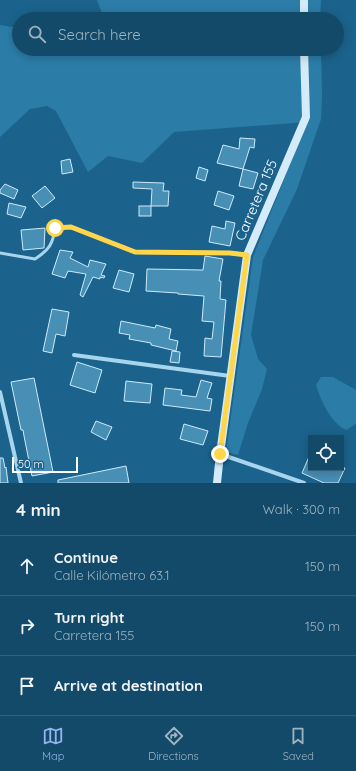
<!DOCTYPE html>
<html lang="en">
<head>
<meta charset="utf-8">
<style>
	:root { --surface:#144a69; --page:#215471; --text:#f1f3f6; --muted:#9db3c0; --line:#33627d; --accent:#95b2f1 }
	body { margin:0; font-family:Quicksand,sans-serif; background:var(--page); color:var(--text) }
	.controls { position:absolute; right:12px; bottom:12px; display:grid; overflow:hidden; border-radius:0px; box-shadow:0 2px 10px #0003 }
	.controls button { width:36px; height:36px; display:grid; place-items:center; padding:0; border:0; border-bottom:1px solid var(--line); background:var(--surface); color:var(--text); font:20px sans-serif }
	.scale { position:absolute; left:12px; bottom:10px; width:66px; box-sizing:border-box; padding-left:4px; border:2px solid #fff; border-top:0; font-size:11px; line-height:14px; white-space:nowrap; color:#fff; -webkit-text-stroke:3px #1b638c; paint-order:stroke }
	.stop { position:absolute; width:12px; height:12px; margin:-9px; border:3px solid #ffd54a; border-radius:50%; background:#fff }
	.stop.end { background:#ffd54a; border-color:#fff; box-shadow:0 1px 4px #0008 }
	.list { margin:0; padding:0; list-style:none }
	h2 { display:flex; justify-content:space-between; align-items:center; height:52px; margin:0; padding:0 16px; font-size:17px }
	h2 small { font-size:13px; font-weight:400; color:var(--muted) }
	.list li { display:grid; grid-template-columns:26px 1fr auto; gap:12px; align-items:center; box-sizing:border-box; height:60px; padding:0 16px; border-top:1px solid var(--line) }
	.list b { display:block; font-size:15px; white-space:nowrap }
	.list p { margin:0; font-size:13px; white-space:nowrap; color:var(--muted) }
	.list em { font-size:13px; font-style:normal; color:var(--muted) }
	.icon { flex:none; width:22px; height:22px; fill:none; stroke:currentColor; stroke-width:2; stroke-linecap:round; stroke-linejoin:round }
	.map { position:relative; flex:none; width:356px; height:483px; overflow:hidden }
	.search { position:absolute; background:var(--surface); box-shadow:0 2px 10px #0003; left:12px; right:12px; top:12px; height:44px; display:flex; align-items:center; gap:10px; box-sizing:border-box; padding:0 14px; border-radius:22px; color:var(--muted); font-size:15px }
	.sheet { height:232px; background:var(--surface) }
	nav { display:flex; justify-content:space-around; align-items:center; box-sizing:border-box; height:56px; border-top:1px solid var(--line); background:var(--surface); font-size:11px; color:var(--muted) }
	nav a { display:grid; justify-items:center; gap:2px }
	nav .on { color:var(--accent) }
	.map>svg:first-child { display:block }
	.green { fill:#2b7da8 }
	.building { fill:#488fb6; stroke:#cdeaf9 }
	.lines { fill:none; stroke-linecap:round; stroke-linejoin:round }
	.lane { stroke:#a7d5ed; stroke-width:3 }
	.street { stroke:#a7d5ed; stroke-width:4 }
	.secondary { stroke:#d4ecf9; stroke-width:8 }
	.route { stroke:#ffd54a; stroke-width:5 }
	.labels { text-anchor:middle; stroke-width:3.5; stroke-linejoin:round; paint-order:stroke }
	.street-label { font-size:14px; fill:#fff; stroke:#1b638c }
</style>
</head>
<body>
<div class="map">
<svg width="356" height="483" viewBox="0 0 356 483">
	<rect width="100%" height="100%" fill="#1b638c"/>
	<!-- green -->
	<g class="green">
		<path d="M97 0H321L320 19H104Z"/>
		<path d="M0 25 19 28V49H63L71 54 83 51 87 49H321L322 96 321 119 297 189 263 260 251 335 258 359 267 369 262 389 248 423 238 455 226 452 253 257 307 122 174 132 142 163 108 156 88 172 56 111 47 106 30 109 0 137Z"/>
		<path d="M321 377H333L356 390V424L346 430C331 423 321 401 316 385Z"/>
	</g>
	<!-- building -->
	<g class="building">
		<path d="M240 138 255 139 254 148 250 147 243 169 217 163 223 145 239 149Z"/>
		<path d="M70 159 73 172 62 174 61 161Z"/>
		<path d="M199 167 208 170 205 181 196 178Z"/>
		<path d="M243 169 258 173 253 189 239 186Z"/>
		<path d="M133 182 164 183 163 191H169L168 206H151L152 189 133 188Z"/>
		<path d="M5 184 18 190 14 199 0 193V190Z"/>
		<path d="M45 186 55 198 42 208 32 196Z"/>
		<path d="M218 191 234 196 229 210 214 205Z"/>
		<path d="M9 203 26 207 21 218 7 214Z"/>
		<rect x="139" y="206" width="12" height="10"/>
		<path d="M226 221 235 223 230 246 209 242 212 226 225 229Z"/>
		<path d="M45 228 44 248 23 250 21 230Z"/>
		<path d="M60 250 73 252 70 258 88 267 90 260 106 264 101 275 105 276 104 278 100 277V279L93 277 83 297 80 295 86 274 68 271 65 278 52 274Z"/>
		<path d="M205 256 223 259 219 281H221L220 299 226 300 221 357 204 356 205 338 212 339 214 322 202 321 204 296 178 294V293L146 291 147 269 203 270Z"/>
		<path d="M119 270 134 274 129 292 113 288Z"/>
		<path d="M52 309 69 312 65 336 56 334 52 353 43 351Z"/>
		<path d="M121 321 155 328 156 325 171 329 169 339 178 341 176 351 151 345V343L129 339 130 335 119 333Z"/>
		<path d="M172 351 180 352 179 363 170 362Z"/>
		<path d="M77 362 102 370 95 393 70 385Z"/>
		<path d="M34 378 53 472 32 476 24 436 23 430H21L18 416 11 382Z"/>
		<path d="M201 380 212 383 207 398 212 399 210 411 163 405 165 388 182 390 181 395 196 397Z"/>
		<path d="M126 381 152 384 150 403 124 401Z"/>
		<path d="M96 421 112 427 106 440 91 432Z"/>
		<path d="M184 424 208 431 203 445 180 439Z"/>
		<path d="M311 452V468H345L338 483H324L302 473Z"/>
		<path d="M0 458H3L5 468 6 467 8 483H0Z"/>
		<path d="M126 466 129 483H58V480Z"/>
	</g>
	<g class="lines">
		<!-- lane -->
		<path class="lane" d="M0 253 35 259C49 250 53 244 55 228L71 227"/>
		<!-- street -->
		<g class="street">
			<path d="M71 227 135 252 230 253 247 255"/>
			<path d="M74 355 230 376"/>
			<path d="M0 392 21 483"/>
			<path d="M220 454 304 483"/>
		</g>
		<!-- secondary -->
		<g class="secondary">
			<path d="M304 19V0"/>
			<path d="M217 483 220 454 247 255 306 117 304 49"/>
		</g>
	</g>
	<g class="lines">
		<!-- route -->
		<path class="route" d="M55 228 71 227 135 252 230 253 247 255 220 454"/>
	</g>
	<g class="labels">
		<!-- street labels -->
		<g class="street-label">
			<text transform="translate(256 200) rotate(-67)" y="5">Carretera 155</text>
		</g>
	</g>
</svg>
<div class="controls">
<button><svg class="icon" aria-label="locate" viewBox="0 0 24 24"><circle cx="12" cy="12" r="6"/><path d="M12 2v4M12 18v4M2 12h4M18 12h4"/></svg></button>
</div>
<div class="scale">50 m</div>
<div class="stop" style="left:55px;top:228px"></div>
<div class="stop end" style="left:220px;top:454px"></div>
<div class="search"><svg class="icon" aria-label="search" viewBox="0 0 24 24"><circle cx="10" cy="10" r="6"/><path d="M15 15l6 6"/></svg>Search here</div>
</div>
<section class="sheet">
<h2>4 min<small>Walk · 300 m</small></h2>
<ul class="list">
<li><svg class="icon" aria-label="ahead" viewBox="0 0 24 24"><path d="M12 20V5M6 11l6-6 6 6"/></svg><div><b>Continue</b><p>Calle Kilómetro 63.1</p></div><em>150 m</em></li>
<li><svg class="icon" aria-label="right" viewBox="0 0 24 24"><path d="M7 20v-9h11M14 6l5 5-5 5"/></svg><div><b>Turn right</b><p>Carretera 155</p></div><em>150 m</em></li>
<li><svg class="icon" aria-label="arrive" viewBox="0 0 24 24"><path d="M6 21V4h12l-3 4 3 4H6"/></svg><div><b>Arrive at destination</b></div></li>
</ul>
</section>
<nav>
<a class="on"><svg class="icon" aria-label="map" viewBox="0 0 24 24"><path d="M3 6l6-2 6 2 6-2v14l-6 2-6-2-6 2zM9 4v14M15 6v14"/></svg>Map</a>
<a><svg class="icon" aria-label="directions" viewBox="0 0 24 24"><path d="M12 3l9 9-9 9-9-9zM9 14v-3h6M13 9l2 2-2 2"/></svg>Directions</a>
<a><svg class="icon" aria-label="saved" viewBox="0 0 24 24"><path d="M7 4h10v16l-5-4-5 4z"/></svg>Saved</a>
</nav>
</body>
</html>
